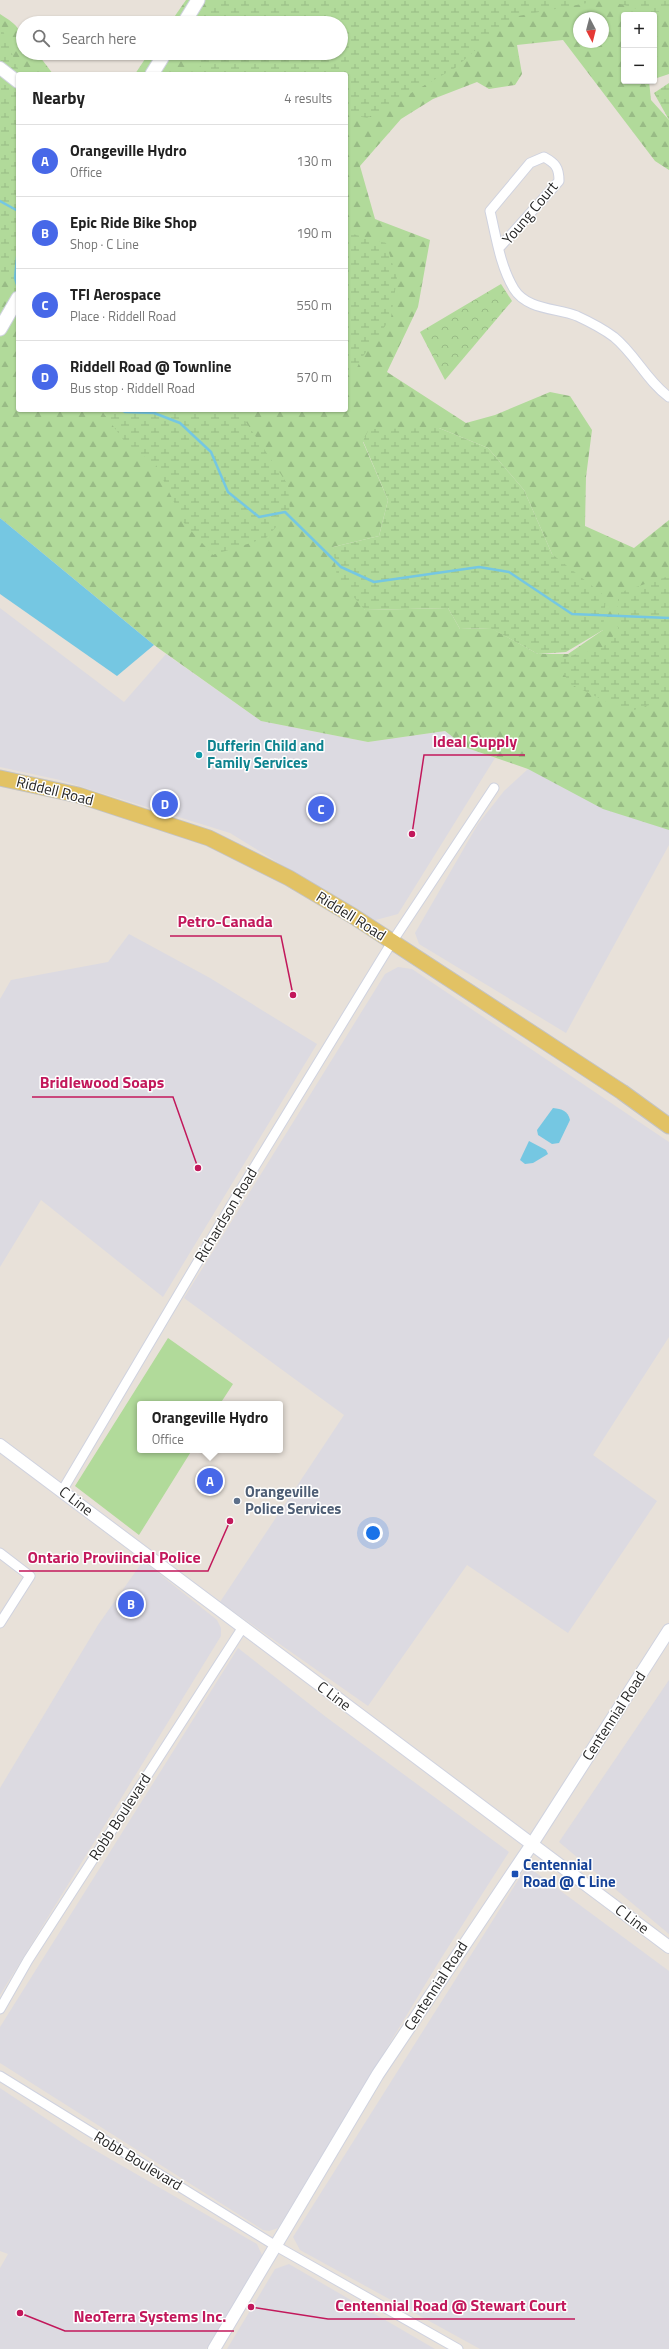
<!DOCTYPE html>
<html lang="en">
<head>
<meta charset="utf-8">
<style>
	:root { --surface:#fff; --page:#f6f6f6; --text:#222; --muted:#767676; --line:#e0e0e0; --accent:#4768e8 }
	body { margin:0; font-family:"Titillium Web",sans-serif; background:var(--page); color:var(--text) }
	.controls { position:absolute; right:12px; top:12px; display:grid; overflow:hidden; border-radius:4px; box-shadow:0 1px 3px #0004 }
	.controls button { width:36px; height:36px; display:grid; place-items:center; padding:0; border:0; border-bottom:1px solid var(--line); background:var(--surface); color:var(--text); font:20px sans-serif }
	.compass { position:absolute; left:573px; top:12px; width:36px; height:36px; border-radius:50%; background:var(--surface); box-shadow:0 1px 3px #0004; rotate:173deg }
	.you { position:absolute; left:373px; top:1533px; width:14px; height:14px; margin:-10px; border:3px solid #fff; border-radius:50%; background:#1a73e8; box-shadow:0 0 0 6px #1a73e833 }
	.badge { display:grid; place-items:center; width:26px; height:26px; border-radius:50%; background:var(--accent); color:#fff; font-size:13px; font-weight:700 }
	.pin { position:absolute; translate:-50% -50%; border:2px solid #fff; box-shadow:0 1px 4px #0006 }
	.popup { position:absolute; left:137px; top:1401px; width:146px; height:52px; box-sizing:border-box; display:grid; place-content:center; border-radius:4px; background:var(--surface); filter:drop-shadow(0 1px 3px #0005); font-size:13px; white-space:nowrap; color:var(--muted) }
	.popup b { font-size:15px; color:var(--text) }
	.popup::after { content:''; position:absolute; left:50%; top:100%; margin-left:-8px; border:8px solid transparent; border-top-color:var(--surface) }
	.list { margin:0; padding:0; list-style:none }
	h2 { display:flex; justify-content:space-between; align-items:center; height:52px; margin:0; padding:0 16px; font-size:17px }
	h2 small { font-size:13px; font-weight:400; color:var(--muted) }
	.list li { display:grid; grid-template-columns:26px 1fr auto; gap:12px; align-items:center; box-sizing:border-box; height:72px; padding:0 16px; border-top:1px solid var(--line) }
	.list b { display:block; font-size:15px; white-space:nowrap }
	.list p { margin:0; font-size:13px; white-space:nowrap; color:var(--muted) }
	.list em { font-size:13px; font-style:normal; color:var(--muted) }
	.icon { flex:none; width:22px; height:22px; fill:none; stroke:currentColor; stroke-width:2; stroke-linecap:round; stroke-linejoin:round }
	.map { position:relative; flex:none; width:669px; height:2349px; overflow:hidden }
	.search { position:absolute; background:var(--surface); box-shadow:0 1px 3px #0004; left:16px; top:16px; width:332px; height:44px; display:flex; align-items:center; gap:10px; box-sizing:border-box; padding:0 14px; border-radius:22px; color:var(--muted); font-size:15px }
	.panel { position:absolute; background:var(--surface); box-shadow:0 1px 3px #0004; left:16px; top:72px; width:332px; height:340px; border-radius:4px }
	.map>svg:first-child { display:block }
	.industrial { fill:#dcdae1 }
	.grass { fill:#b1da9a }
	.forest { fill:url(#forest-firs); fill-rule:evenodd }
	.wetland { fill:url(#wetland-marsh) }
	.park { fill:url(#park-crowns) }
	.water { fill:#75c7e2 }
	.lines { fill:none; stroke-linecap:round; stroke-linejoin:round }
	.stream { stroke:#75c7e2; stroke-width:2.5 }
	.minor-casing { stroke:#cfd2df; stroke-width:11 }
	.tertiary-casing { stroke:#cfd2df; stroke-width:14 }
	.secondary-casing { stroke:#cfd2df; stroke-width:15 }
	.primary-casing { stroke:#c3c3c3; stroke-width:17 }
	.minor { stroke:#fff; stroke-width:9 }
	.tertiary { stroke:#fff; stroke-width:12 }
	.secondary { stroke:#fff; stroke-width:13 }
	.primary { stroke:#e2c264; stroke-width:15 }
	.culture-dot { fill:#0f9aa8; stroke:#fff; stroke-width:1.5 }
	.service-dot { fill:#5c6f8a; stroke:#fff; stroke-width:1.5 }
	.transit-dot { fill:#1a4fb4; stroke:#fff; stroke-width:1.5 }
	.labels { text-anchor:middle; stroke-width:3; stroke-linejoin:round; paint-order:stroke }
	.street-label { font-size:15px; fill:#272727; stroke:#fff }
	.culture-label { font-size:15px; font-weight:bold; fill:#0d838f; stroke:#fff; text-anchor:start }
	.service-label { font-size:15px; font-weight:bold; fill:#4e5e75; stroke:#fff; text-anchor:start }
	.transit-label { font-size:15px; font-weight:bold; fill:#164399; stroke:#fff; text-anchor:start }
	.leader { fill:none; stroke:#c2185b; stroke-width:1.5 }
	.callout-dot { fill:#c2185b; stroke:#fff; stroke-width:1.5 }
	.callout-label { font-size:16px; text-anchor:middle; font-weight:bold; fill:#c2185b; stroke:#fff; stroke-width:3; stroke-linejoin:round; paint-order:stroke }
</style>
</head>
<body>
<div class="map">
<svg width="669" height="2349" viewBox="0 0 669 2349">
	<defs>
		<pattern id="forest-firs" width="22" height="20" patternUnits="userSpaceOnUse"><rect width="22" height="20" fill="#b1da9a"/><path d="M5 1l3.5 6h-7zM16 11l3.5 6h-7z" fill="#98bb85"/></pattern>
		<pattern id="wetland-marsh" width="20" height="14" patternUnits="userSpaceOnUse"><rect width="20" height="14" fill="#b1da9a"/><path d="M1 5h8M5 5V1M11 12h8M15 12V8" fill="none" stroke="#98bb85"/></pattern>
		<pattern id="park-crowns" width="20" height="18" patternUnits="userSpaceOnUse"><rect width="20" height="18" fill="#b1da9a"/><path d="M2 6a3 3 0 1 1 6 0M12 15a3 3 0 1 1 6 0" fill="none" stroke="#98bb85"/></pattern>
	</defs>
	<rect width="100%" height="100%" fill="#e8e1d9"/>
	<!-- industrial -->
	<g class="industrial">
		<path d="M0 608 124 702 166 654 261 721 368 742 445 731 470 749 495 758 398 914 372 921 230 833 60 780 0 767Z"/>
		<path d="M528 769 669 829V845L566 1033 419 944 415 933 478 824 504 791Z"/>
		<path d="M129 934 210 978 317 1044 163 1297 41 1200 0 1267V999L11 980 108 962Z"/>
		<path d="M398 967 412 969 669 1142V1337L593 1455 657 1501 568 1633 467 1565 368 1706 220 1602 344 1415 184 1298 385 974Z"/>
		<path d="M143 1561 217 1620 221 1628V1636L0 1995V1788L98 1625Z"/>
		<path d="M238 1648 326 1717 509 1852 440 1960 278 2228 269 2231 263 2230 0 2063V2027Z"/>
		<path d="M669 1680V1934L559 1842Z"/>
		<path d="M527 1866 669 1971V2349H480L300 2250 293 2237Z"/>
		<path d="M0 2088 81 2142 257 2244 262 2255 260 2264 206 2349H0V2268L8 2254 0 2251Z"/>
		<path d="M289 2264 435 2349H227L275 2269Z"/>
	</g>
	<!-- grass -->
	<path class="grass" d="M168 1338 233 1384 220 1404H140V1450H192L139 1535 75 1486Z"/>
	<!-- forest -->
	<path class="forest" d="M186 0H669V74L654 79V15H624V81H649L651 100 669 120V170L655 161 563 40 517 45 522 74 515 85 489 89 477 82 433 99 401 119 360 166 375 219 430 240 418 307 387 372 466 423 495 415 550 392 570 396 592 430 586 477 585 526 634 548 669 520V830L603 809 528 769 467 748 445 731 368 742 261 721 154 645 0 518V14C19 26 23 30 23 53H37L53 74H18V410H346V74H135L149 53H341V23H170ZM579 18H603V42H579ZM439 428 488 448 524 490 552 554 603 630 568 654H538L491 628 460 629 448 608 365 610 333 547 379 536 388 500 363 442Z"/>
	<!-- wetland -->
	<g class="wetland">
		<path d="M213 0H603L513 17 455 68 367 118 346 114V74H203L196 53H341V23H197Z"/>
		<path d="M606 0H669V12H648Z"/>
		<path d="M0 23 20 74H18V297L0 270Z"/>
		<path d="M669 83V120L654 93Z"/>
		<path d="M353 234 386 243 397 278 391 318 361 359 356 370 346 374V235Z"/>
		<path d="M101 410H241L242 416 288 485 290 512 266 538 213 555 184 523 156 465 125 442Z"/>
		<path d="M439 428 488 448 524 490 552 554 606 597 603 630 566 652 538 654 490 628 460 629 448 608 365 610 337 578 333 547 379 536 388 500 363 441 369 429Z"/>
		<path d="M669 576V696L659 702 628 712 570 684 555 660 603 647 618 631V593Z"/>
	</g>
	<!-- park -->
	<path class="park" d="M501 284 512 301 445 380 420 332Z"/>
	<!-- water -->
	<g class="water">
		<path d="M0 518 154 645 117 676 0 594Z"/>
		<path d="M553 1108C562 1109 568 1111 570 1120L559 1143 552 1144 538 1135 537 1130Z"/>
		<path d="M529 1141 546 1150 548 1154 533 1163 525 1164 520 1160Z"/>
	</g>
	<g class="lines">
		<!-- stream -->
		<g class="stream">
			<path d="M0 201 18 211"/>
			<path d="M17 285 15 278 18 248"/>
			<path d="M121 410 125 412 154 413 180 423 211 452 228 492 259 517 285 512 341 567 374 582 479 567 509 572 572 614 669 618"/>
		</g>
		<!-- minor casing -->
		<g class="minor-casing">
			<g id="minor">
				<path d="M499 248 559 181C559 167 555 163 544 157L530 163 490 211C496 236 500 266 514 289 527 310 557 308 577 316 590 322 602 328 614 337 635 354 647 381 669 397"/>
				<path d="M62 1491 238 1194 392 942 494 788"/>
				<path d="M0 1553 30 1576 0 1623"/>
				<path d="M0 2009 28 1960 243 1627"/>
				<path d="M0 2076 276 2246 458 2349"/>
			</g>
		</g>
		<!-- tertiary casing -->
		<g class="tertiary-casing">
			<g id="tertiary">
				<path d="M0 68 18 82"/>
				<path d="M0 1445 669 1947"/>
				<path d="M214 2349 378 2074 532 1844 669 1630"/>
			</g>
		</g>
		<!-- secondary casing -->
		<g class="secondary-casing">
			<g id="secondary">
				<path d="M184 23 198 0"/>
				<path d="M152 74 165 53"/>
				<path d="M0 329 18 298"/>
			</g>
		</g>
		<!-- primary casing -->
		<g class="primary-casing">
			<path id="primary" d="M0 778 78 795 209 838 289 878 353 916 622 1092 669 1126"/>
		</g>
		<!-- minor -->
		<use href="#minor" class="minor"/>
		<!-- tertiary -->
		<use href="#tertiary" class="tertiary"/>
		<!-- secondary -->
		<use href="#secondary" class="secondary"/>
		<!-- primary -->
		<use href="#primary" class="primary"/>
	</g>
	<!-- markers -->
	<circle class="culture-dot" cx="199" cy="755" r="4"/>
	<circle class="service-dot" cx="237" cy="1501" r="4"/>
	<rect class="transit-dot" x="511" y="1870" width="8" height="8" rx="2"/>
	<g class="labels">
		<!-- street labels -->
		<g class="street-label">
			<text transform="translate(530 213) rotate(-50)" y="5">Young Court</text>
			<text transform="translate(55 791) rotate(14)" y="5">Riddell Road</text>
			<text transform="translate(351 916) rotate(32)" y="5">Riddell Road</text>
			<text transform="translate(226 1215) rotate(-59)" y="5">Richardson Road</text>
			<text transform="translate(76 1501) rotate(37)" y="5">C Line</text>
			<text transform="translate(334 1696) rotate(37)" y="5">C Line</text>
			<text transform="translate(614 1716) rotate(-57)" y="5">Centennial Road</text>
			<text transform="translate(120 1817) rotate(-57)" y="5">Robb Boulevard</text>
			<text transform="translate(632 1919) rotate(37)" y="5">C Line</text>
			<text transform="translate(436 1986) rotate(-57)" y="5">Centennial Road</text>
			<text transform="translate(138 2161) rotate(31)" y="5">Robb Boulevard</text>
		</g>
		<!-- culture labels -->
		<g class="culture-label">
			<text x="207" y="751">Dufferin Child and<tspan x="207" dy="17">Family Services</tspan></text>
		</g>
		<!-- service labels -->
		<g class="service-label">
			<text x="245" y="1497">Orangeville<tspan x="245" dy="17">Police Services</tspan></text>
		</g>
		<!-- transit labels -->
		<g class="transit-label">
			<text x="523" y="1870">Centennial<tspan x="523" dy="17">Road @ C Line</tspan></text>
		</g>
	</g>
	<!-- callouts -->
	<path class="leader" d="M412 834L424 755H525M293 995L281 936H170M198 1168L173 1097H32M230 1521L208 1571H19M251 2307L328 2319H575M20 2313L65 2331H234"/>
	<g class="callout-dot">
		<circle cx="412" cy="834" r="4"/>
		<circle cx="293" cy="995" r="4"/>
		<circle cx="198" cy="1168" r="4"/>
		<circle cx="230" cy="1521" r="4"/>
		<circle cx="251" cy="2307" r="4"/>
		<circle cx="20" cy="2313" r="4"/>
	</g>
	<g class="callout-label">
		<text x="475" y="747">Ideal Supply</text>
		<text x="225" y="927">Petro-Canada</text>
		<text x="102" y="1088">Bridlewood Soaps</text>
		<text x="114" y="1563">Ontario Proviincial Police</text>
		<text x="451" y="2311">Centennial Road @ Stewart Court</text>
		<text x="150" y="2322">NeoTerra Systems Inc.</text>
	</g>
</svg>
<div class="controls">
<button>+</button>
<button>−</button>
</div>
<svg class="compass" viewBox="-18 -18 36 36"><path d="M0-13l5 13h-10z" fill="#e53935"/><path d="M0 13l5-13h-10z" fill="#767676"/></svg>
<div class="you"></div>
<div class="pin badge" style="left:210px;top:1481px">A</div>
<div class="popup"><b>Orangeville Hydro</b>Office</div>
<div class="pin badge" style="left:131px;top:1604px">B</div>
<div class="pin badge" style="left:321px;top:809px">C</div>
<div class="pin badge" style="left:165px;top:804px">D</div>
<div class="search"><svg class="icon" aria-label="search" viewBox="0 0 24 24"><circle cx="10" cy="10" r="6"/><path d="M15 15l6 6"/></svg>Search here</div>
<section class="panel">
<h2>Nearby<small>4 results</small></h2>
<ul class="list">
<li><span class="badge">A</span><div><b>Orangeville Hydro</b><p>Office</p></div><em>130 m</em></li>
<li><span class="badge">B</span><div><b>Epic Ride Bike Shop</b><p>Shop · C Line</p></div><em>190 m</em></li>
<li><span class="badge">C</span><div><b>TFI Aerospace</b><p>Place · Riddell Road</p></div><em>550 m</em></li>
<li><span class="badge">D</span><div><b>Riddell Road @ Townline</b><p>Bus stop · Riddell Road</p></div><em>570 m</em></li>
</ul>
</section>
</div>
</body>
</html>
